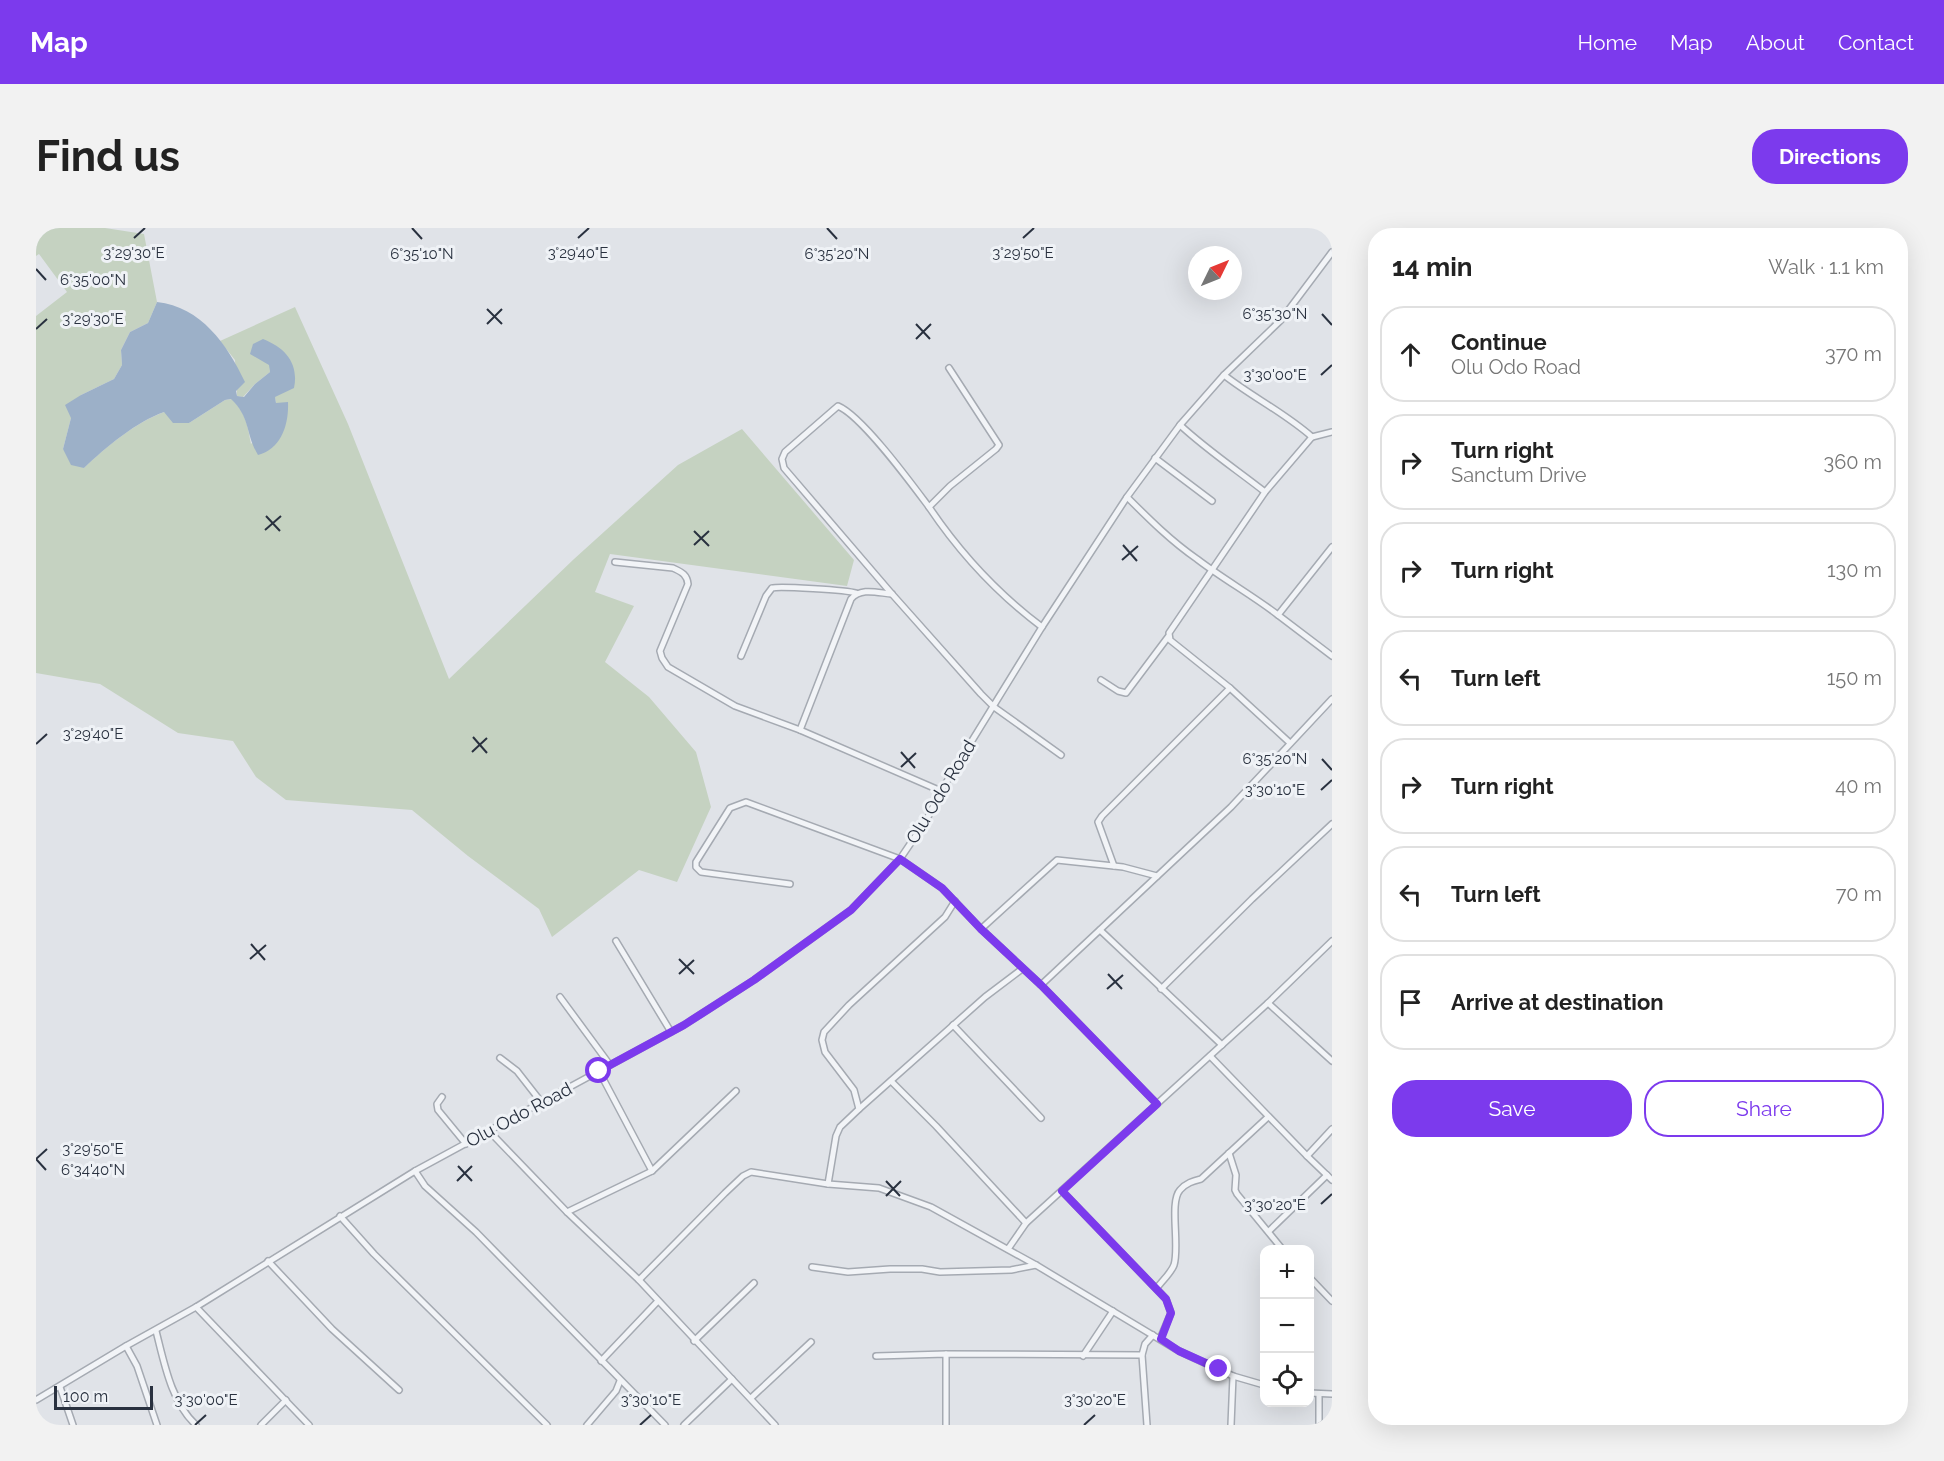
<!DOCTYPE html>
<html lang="en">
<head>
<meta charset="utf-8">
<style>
	:root { --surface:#fff; --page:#f2f2f2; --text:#222; --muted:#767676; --line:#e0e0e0; --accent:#7c3aed }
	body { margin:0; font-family:Raleway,sans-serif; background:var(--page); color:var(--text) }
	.controls { position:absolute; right:18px; bottom:18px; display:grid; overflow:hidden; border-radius:12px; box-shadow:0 6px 24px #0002 }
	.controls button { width:54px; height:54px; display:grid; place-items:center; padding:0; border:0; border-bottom:2px solid var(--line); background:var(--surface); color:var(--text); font:30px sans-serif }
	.compass { position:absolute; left:1152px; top:18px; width:54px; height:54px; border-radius:50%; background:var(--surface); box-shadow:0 6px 24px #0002; rotate:47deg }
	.scale { position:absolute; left:18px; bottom:15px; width:99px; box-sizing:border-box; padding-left:6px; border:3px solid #29313f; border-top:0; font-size:16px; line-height:21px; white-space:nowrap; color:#29313f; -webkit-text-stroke:4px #eff2f6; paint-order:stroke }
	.stop { position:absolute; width:18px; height:18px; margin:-14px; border:4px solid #7c3aed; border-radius:50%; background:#fff }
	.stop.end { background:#7c3aed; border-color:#fff; box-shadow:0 2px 6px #0008 }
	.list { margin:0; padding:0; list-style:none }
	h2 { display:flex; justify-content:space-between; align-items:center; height:78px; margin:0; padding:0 24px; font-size:26px }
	h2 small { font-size:20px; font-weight:400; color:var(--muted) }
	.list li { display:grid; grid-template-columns:39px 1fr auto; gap:18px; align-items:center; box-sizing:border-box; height:96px; margin:0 12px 12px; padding:0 12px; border:2px solid var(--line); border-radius:24px }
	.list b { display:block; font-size:22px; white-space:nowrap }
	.list p { margin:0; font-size:20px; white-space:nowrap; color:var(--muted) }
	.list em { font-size:20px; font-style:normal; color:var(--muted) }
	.actions { display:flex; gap:12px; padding:18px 24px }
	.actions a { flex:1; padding:14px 0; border:2px solid var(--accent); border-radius:24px; text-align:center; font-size:21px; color:var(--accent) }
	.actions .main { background:var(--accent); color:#fff }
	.icon { flex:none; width:33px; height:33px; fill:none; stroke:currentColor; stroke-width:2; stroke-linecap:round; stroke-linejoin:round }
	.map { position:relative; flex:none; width:1296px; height:1197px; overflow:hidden; border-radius:24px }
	header { display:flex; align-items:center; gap:36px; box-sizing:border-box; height:84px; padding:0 30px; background:var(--accent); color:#fff }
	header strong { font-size:28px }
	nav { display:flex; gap:33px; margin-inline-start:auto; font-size:21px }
	.intro { display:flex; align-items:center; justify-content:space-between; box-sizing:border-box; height:144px; padding:0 36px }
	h1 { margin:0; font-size:42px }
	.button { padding:15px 27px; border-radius:24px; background:var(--accent); color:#fff; font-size:21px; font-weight:700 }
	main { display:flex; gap:36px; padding:0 36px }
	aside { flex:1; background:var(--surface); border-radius:24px; box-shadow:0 6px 24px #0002 }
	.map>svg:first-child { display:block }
	.green { fill:#c5d2c1 }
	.water { fill:#9cb0c8 }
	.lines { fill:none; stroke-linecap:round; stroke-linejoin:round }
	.street-casing { stroke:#a5aab2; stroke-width:8 }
	.street { stroke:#f2f4f7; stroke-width:5 }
	.route { stroke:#7c3aed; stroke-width:8 }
	.ticks { fill:none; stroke:#29313f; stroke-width:2 }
	.labels { text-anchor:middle; stroke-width:6; stroke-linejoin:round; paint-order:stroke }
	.street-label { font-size:18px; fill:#29313f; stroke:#eff2f6 }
	.ticks-label { font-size:15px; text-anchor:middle; fill:#29313f; stroke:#eff2f6; stroke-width:6; stroke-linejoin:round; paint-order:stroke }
</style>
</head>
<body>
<header>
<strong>Map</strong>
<nav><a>Home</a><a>Map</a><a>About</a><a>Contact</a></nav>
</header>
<div class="intro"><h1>Find us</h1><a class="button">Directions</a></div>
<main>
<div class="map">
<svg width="1296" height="1197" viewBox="0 0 1296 1197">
	<rect width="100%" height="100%" fill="#e0e3e8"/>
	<!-- green -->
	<path class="green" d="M0 0H69L108 6 121 74 112 95 94 104 85 122 86 137 78 151 45 167 35 190 27 221 48 240C71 218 99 195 128 184L153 195 189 172 196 171C210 186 211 195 215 216L252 175H240L233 137 234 144 219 156 207 169 201 168 199 132 184 113 259 79 312 196 413 451 538 331 642 237 706 201 818 332 811 358 574 326 559 364 598 378 569 434 613 469 660 524 675 579 641 654 603 642 516 709 503 681 432 628 376 582 250 572 220 549 197 513 142 505 64 456 0 445V88L31 64 3 26 0 28Z"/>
	<!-- water -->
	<path class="water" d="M121 74C165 79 191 116 209 154L200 163 201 168 208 169 219 156 234 144 233 137 214 126 217 116 227 111C250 120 263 136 258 160L239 169 240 175 252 174C253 197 245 221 222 227 209 205 215 190 195 171L189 172 153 195H137L128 184C100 194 70 219 48 240L35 237 27 221 35 190 29 177 45 167 78 151 86 137 85 122 94 104 112 95Z"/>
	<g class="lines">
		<!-- street casing -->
		<g class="street-casing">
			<g id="street">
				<path d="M913 140 963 217 960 221 914 258 893 279C924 325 962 366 1006 399"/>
				<path d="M1188 147C1216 169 1249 185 1276 209L1296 204"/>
				<path d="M1144 197C1171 222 1201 242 1229 264"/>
				<path d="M1119 230 1176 273"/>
				<path d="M1091 269C1113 291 1135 313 1161 331 1187 351 1216 367 1242 387L1296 319"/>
				<path d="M893 279C875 255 826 188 802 178L749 224 746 231 748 240 856 366 945 466 958 479 1025 527"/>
				<path d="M579 334 637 340C645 344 651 346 652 356L624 423 626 430 632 439 699 478 764 502 905 563"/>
				<path d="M1242 387 1296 428"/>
				<path d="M705 428 730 368 736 360C743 358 811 362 820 365"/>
				<path d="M1065 452 1082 463 1090 465 1132 409"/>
				<path d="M1194 460 1134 412 1133 405 1229 264 1276 209"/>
				<path d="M764 502 815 371C825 359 842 365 856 366"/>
				<path d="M1078 638 1062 594 1066 588 1194 460 1254 515"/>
				<path d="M754 656 665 644 660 639V634L694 580 710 574 864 631 906 660 945 701 1005 757 1121 876"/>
				<path d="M945 701 1021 632 1087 639 1121 648"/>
				<path d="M1064 702 1186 817"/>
				<path d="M580 713 635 804"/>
				<path d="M1005 757 1195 579 1296 471"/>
				<path d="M1125 761 1216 671 1296 596"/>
				<path d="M524 769 574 837"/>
				<path d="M1232 775 1296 833"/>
				<path d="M917 797 1005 890"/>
				<path d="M1174 828 1271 928 1296 901"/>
				<path d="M464 830 481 843 506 875"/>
				<path d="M563 843 616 943"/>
				<path d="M855 853 900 898 990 995 972 1021"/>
				<path d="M406 869 401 876 402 882 430 916"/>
				<path d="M823 881 949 769 986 741"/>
				<path d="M453 903 531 984 603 1052 739 1197"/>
				<path d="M1193 925 1200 947 1199 962 1201 966 1247 1022"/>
				<path d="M1271 928 1296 952"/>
				<path d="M379 943 389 958 440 1004 629 1197"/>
				<path d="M792 956 800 908 804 899 823 881 818 862 789 824 786 812 788 804 813 777 909 689 919 673"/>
				<path d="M1026 963 1130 1071 1135 1085 1124 1111"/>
				<path d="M531 984 616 943 700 863"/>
				<path d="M304 988 338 1026 511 1197"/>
				<path d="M990 995 1232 775 1296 713"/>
				<path d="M1233 1003 1291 947"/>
				<path d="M232 1033 296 1101 363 1162"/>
				<path d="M776 1039 812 1044 854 1041H886L904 1044 975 1042 1000 1037"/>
				<path d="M1274 1050 1296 1073"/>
				<path d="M603 1052 689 965 707 948 715 944 792 956 843 960 895 979 1000 1037 1143 1123 1197 1148 1228 1157"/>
				<path d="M1121 1060C1126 1053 1135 1045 1138 1037 1144 1018 1133 974 1144 962 1150 955 1157 953 1165 951L1232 889"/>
				<path d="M160 1079 273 1197"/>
				<path d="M120 1103C128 1134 135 1174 160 1197"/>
				<path d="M658 1113 718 1055"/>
				<path d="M90 1118 101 1138 121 1197"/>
				<path d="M840 1128 910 1126 1106 1127"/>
				<path d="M1047 1128 1077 1083"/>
				<path d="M565 1133 622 1073"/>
				<path d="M24 1159 37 1197"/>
				<path d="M1274 1165 1296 1166"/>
				<path d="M1283 1166V1197"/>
				<path d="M715 1170 775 1114"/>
				<path d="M0 1172 90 1118 160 1079 379 943 648 797 718 752 815 682 864 631 891 591 905 563 1006 399 1091 269 1144 197 1188 147 1245 92 1296 24"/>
				<path d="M225 1197 250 1172"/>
				<path d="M551 1197 580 1163 584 1153"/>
				<path d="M648 1197 696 1151"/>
				<path d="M910 1197V1126"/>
				<path d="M1111 1197 1106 1127 1109 1116 1117 1107"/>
				<path d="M1195 1197 1197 1148"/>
			</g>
		</g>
		<!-- street -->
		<use href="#street" class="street"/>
	</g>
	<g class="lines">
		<!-- route -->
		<path class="route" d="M563 843 648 797 718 752 815 682 864 631 906 660 945 701 1005 757 1121 876 1026 963 1130 1071 1135 1085 1125 1111 1143 1123 1183 1141"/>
	</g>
	<!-- ticks -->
	<path class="ticks" d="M376 0 386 11M791 0 801 11M98 10 109 0M542 10 553 0M987 10 998 0M0 41 10 52M451 81 466 96M1286 86 1296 97M451 96 466 81M880 96 894 111M0 101 11 91M880 111 895 96M1285 147 1296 137M230 288 244 303M229 302 245 288M658 303 673 318M658 317 673 303M1087 317 1101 333M1086 332 1102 318M437 509 451 525M0 516 11 506M436 524 451 510M865 524 879 540M1286 531 1296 542M865 539 880 525M1285 562 1296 552M215 716 229 732M214 731 230 717M643 731 658 746M643 746 658 732M1072 746 1086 761M1071 761 1087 747M0 931 11 921M0 931 10 942M422 938 436 953M421 953 436 938M850 953 864 968M850 968 865 953M1285 976 1296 966M159 1197 170 1187M604 1197 615 1187M1048 1197 1059 1187"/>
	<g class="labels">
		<!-- street labels -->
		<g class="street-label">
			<text transform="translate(905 564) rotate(-59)" y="6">Olu Odo Road</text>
			<text transform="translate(483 887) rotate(-28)" y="6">Olu Odo Road</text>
		</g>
	</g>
	<g class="ticks-label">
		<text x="987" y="30">3°29'50"E</text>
		<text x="98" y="30">3°29'30"E</text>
		<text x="542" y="30">3°29'40"E</text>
		<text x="386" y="31">6°35'10"N</text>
		<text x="801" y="31">6°35'20"N</text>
		<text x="57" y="57">6°35'00"N</text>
		<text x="1239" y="91">6°35'30"N</text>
		<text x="57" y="96">3°29'30"E</text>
		<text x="1239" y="152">3°30'00"E</text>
		<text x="57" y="511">3°29'40"E</text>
		<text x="1239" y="536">6°35'20"N</text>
		<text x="1239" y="567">3°30'10"E</text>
		<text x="57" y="926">3°29'50"E</text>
		<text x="57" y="947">6°34'40"N</text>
		<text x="1239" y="982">3°30'20"E</text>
		<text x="170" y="1177">3°30'00"E</text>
		<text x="615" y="1177">3°30'10"E</text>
		<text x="1059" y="1177">3°30'20"E</text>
	</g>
</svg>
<div class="controls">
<button>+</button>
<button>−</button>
<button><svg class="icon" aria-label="locate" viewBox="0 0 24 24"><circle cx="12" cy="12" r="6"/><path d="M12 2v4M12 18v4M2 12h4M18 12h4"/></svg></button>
</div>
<svg class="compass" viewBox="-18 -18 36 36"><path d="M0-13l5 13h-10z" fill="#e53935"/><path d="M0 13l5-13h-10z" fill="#767676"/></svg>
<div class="scale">100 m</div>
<div class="stop" style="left:563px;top:843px"></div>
<div class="stop end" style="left:1183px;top:1141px"></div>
</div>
<aside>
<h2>14 min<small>Walk · 1.1 km</small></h2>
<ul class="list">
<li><svg class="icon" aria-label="ahead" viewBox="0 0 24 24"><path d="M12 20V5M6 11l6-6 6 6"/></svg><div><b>Continue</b><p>Olu Odo Road</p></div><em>370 m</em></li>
<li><svg class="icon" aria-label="right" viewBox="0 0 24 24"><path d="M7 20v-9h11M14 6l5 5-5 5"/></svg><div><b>Turn right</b><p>Sanctum Drive</p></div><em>360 m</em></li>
<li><svg class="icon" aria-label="right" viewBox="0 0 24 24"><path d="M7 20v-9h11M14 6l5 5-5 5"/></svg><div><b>Turn right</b></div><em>130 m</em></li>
<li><svg class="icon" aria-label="left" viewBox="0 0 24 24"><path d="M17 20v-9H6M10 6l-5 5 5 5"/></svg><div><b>Turn left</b></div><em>150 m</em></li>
<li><svg class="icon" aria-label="right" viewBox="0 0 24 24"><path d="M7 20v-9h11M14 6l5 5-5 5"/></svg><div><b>Turn right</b></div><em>40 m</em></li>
<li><svg class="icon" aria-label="left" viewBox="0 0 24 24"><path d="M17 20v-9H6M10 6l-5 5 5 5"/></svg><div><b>Turn left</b></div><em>70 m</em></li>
<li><svg class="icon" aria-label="arrive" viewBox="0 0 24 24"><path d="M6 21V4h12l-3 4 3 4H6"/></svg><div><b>Arrive at destination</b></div></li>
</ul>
<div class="actions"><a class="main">Save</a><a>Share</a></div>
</aside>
</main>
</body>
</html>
